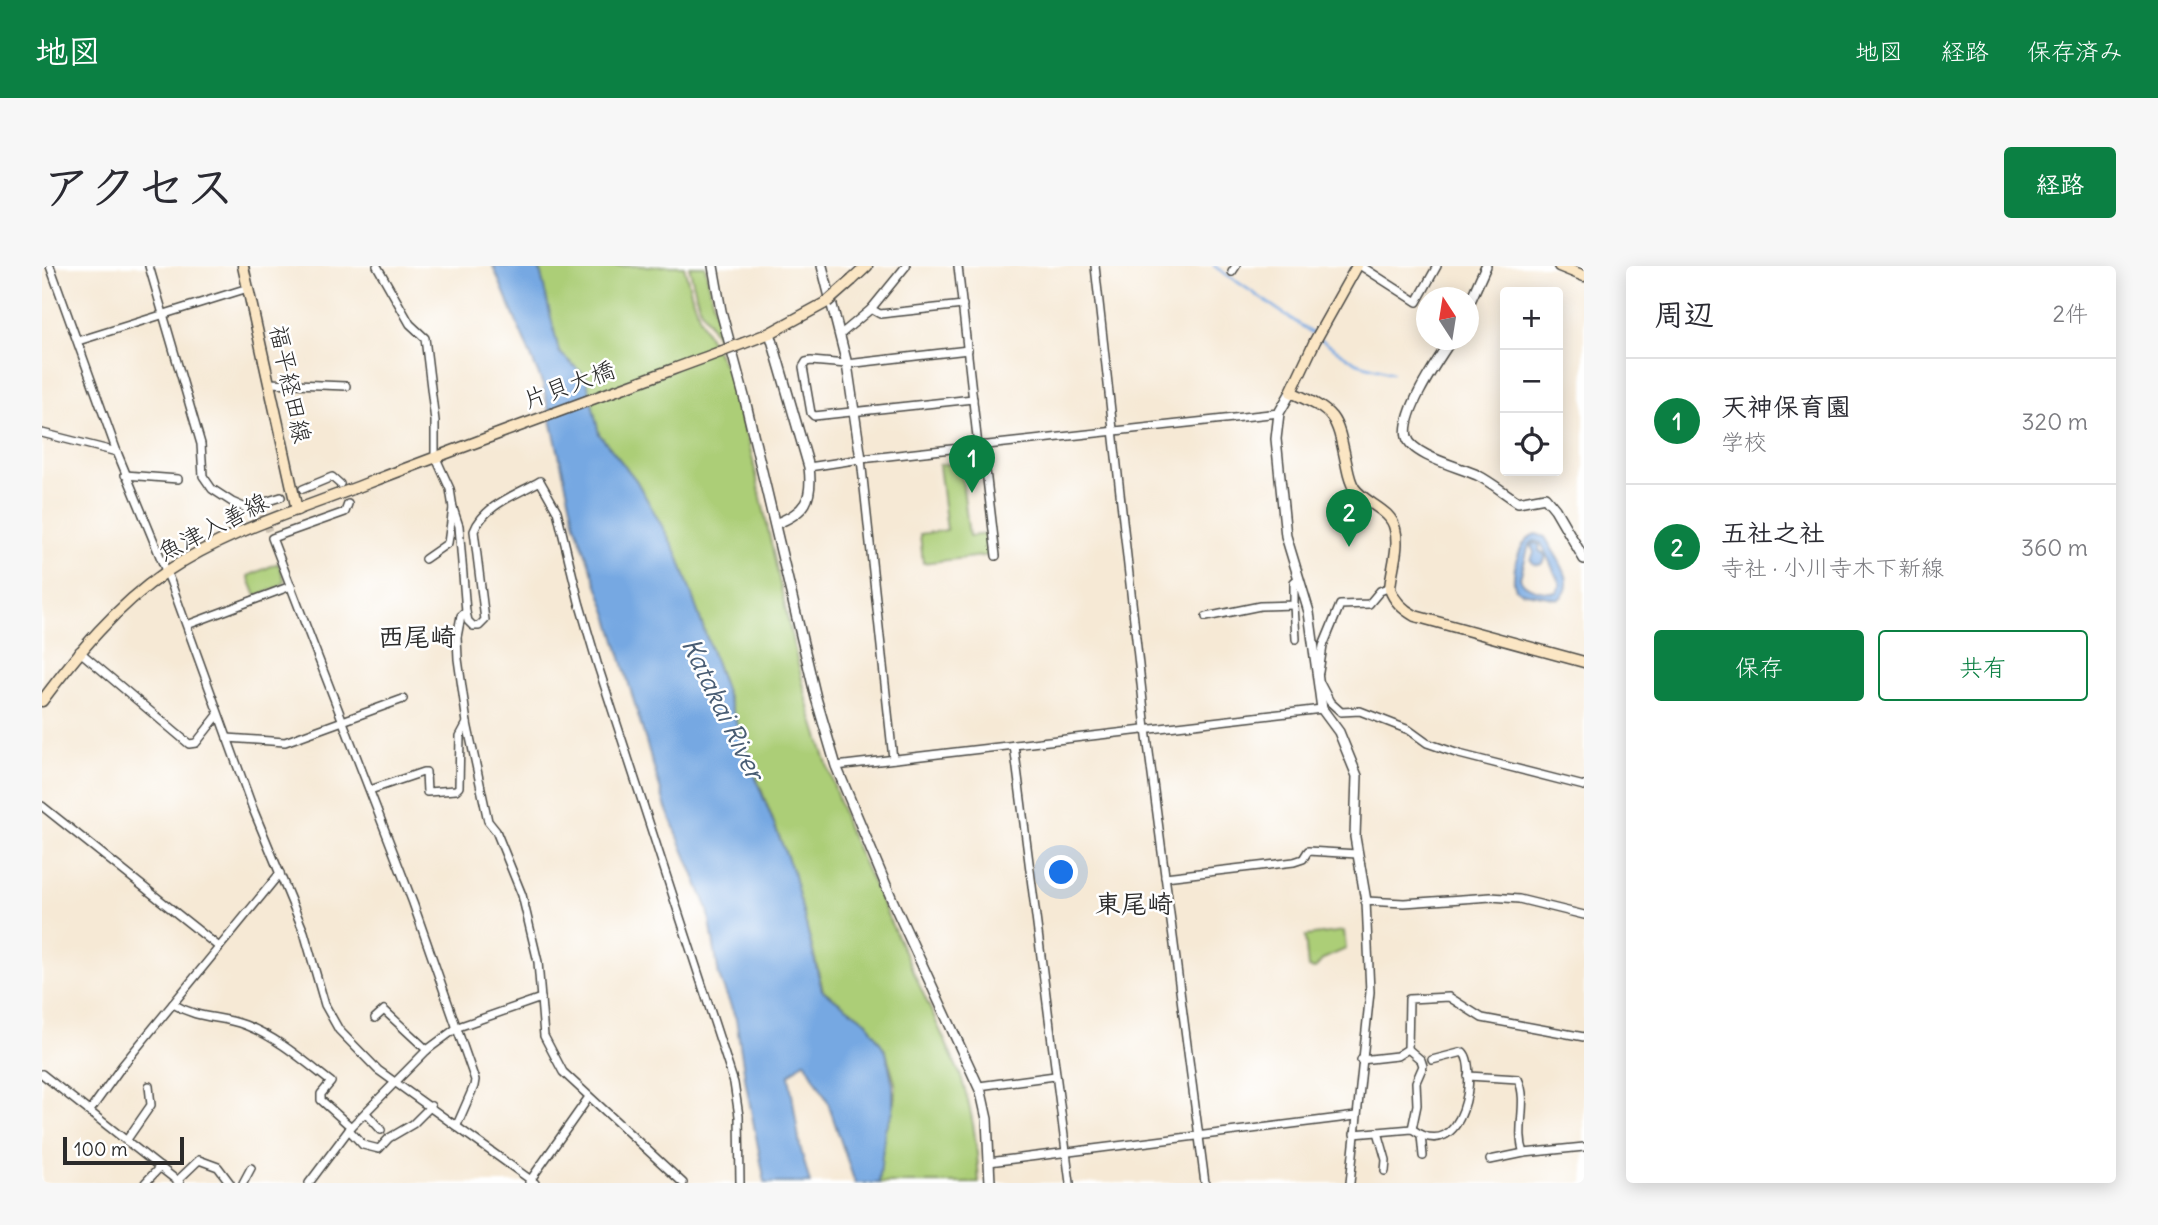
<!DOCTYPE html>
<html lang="ja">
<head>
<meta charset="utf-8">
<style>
	:root { --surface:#fff; --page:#f7f7f7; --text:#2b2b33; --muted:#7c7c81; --line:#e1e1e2; --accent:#0b8043 }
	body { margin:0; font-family:Delius,"Klee One",sans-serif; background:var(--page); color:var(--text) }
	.controls { position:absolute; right:21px; top:21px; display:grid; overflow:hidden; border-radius:7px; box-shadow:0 4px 18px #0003 }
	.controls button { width:63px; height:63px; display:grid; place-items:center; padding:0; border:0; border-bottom:2px solid var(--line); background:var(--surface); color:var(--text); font:35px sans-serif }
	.compass { position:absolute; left:1374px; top:21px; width:63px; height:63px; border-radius:50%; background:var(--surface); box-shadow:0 4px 18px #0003; rotate:348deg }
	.scale { position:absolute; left:21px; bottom:18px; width:121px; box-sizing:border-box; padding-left:7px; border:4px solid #2b2b2b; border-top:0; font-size:19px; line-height:24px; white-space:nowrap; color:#2b2b2b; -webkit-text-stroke:5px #fff; paint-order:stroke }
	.you { position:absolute; left:1020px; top:607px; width:24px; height:24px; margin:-18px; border:5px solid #fff; border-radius:50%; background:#1a73e8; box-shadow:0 0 0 10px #1a73e833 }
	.badge { display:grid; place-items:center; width:46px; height:46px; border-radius:50%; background:var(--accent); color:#fff; font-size:23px; font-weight:700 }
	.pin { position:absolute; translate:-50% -58px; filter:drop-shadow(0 2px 4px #0008) }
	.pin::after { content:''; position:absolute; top:37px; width:24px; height:21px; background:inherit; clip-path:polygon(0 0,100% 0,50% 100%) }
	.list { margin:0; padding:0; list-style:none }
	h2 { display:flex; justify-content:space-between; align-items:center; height:91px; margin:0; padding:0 28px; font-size:30px }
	h2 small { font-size:23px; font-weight:400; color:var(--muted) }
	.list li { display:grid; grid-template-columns:46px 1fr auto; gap:21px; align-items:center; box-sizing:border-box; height:126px; padding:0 28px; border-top:2px solid var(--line) }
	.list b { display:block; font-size:26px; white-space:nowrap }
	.list p { margin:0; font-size:23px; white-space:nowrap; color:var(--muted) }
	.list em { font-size:23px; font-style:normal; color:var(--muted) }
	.actions { display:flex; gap:14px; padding:21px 28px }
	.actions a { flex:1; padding:16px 0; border:2px solid var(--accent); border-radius:7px; text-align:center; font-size:24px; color:var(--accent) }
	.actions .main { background:var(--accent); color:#fff }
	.icon { flex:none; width:38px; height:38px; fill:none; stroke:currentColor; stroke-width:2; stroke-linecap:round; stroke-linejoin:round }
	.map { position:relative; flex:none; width:1542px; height:917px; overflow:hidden; border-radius:7px }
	header { display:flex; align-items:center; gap:42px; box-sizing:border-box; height:98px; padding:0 35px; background:var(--accent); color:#fff }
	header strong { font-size:33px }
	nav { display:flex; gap:38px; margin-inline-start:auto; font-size:24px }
	.intro { display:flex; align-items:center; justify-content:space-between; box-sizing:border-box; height:168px; padding:0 42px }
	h1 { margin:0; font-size:49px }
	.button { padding:18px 32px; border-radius:7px; background:var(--accent); color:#fff; font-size:24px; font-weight:700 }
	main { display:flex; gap:42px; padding:0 42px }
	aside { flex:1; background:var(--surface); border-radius:7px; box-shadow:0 4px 18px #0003 }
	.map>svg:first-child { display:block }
	.green { fill:#acce77; stroke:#6c7c51; stroke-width:2 }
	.water { fill:#76a8e2; stroke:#506a86; stroke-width:2; fill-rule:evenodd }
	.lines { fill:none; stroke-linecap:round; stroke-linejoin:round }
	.stream { stroke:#76a8e2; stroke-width:2.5 }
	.minor-tunnel { stroke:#cdc3b3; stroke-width:7; stroke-dasharray:7 3.5; stroke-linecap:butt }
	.minor-casing { stroke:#494844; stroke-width:10 }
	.tertiary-casing { stroke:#494844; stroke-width:12 }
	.secondary-casing { stroke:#494844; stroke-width:13 }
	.minor { stroke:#fff; stroke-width:7 }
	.tertiary { stroke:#fff; stroke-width:9 }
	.secondary { stroke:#fbe6c4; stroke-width:10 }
	.secondary-bridge-casing { stroke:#494844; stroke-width:13; stroke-linecap:butt }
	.secondary-bridge { stroke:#fbe6c4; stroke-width:10 }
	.labels { text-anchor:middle; stroke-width:5; stroke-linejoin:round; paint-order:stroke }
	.street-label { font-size:24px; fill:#2b2b2b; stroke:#fff }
	.neighbourhood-label { font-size:26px; font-weight:bold; fill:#2b2b2b; stroke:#fff }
	.water-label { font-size:26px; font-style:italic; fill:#495d74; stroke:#fff }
</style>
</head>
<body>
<header>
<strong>地図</strong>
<nav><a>地図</a><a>経路</a><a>保存済み</a></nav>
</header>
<div class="intro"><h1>アクセス</h1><a class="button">経路</a></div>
<main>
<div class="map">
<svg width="1542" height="917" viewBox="0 0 1542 917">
	<rect width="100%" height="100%" fill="#fff"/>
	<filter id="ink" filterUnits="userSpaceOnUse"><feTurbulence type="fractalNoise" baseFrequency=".0143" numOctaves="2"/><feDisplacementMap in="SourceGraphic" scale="14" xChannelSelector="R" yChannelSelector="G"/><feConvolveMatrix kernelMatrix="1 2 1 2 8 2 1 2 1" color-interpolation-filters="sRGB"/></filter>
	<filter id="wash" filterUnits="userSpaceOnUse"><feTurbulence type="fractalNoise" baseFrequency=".00686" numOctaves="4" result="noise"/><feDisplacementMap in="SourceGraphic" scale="28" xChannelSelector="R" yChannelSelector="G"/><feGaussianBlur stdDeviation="1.57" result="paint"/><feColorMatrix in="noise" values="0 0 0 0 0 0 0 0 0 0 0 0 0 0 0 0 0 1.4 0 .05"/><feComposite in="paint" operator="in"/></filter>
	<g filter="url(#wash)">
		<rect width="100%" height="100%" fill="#f6e9d5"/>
		<!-- green -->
		<g class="green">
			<path d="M497 0H642L651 34 662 62 687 108 709 186 751 377 768 445 805 561 918 808C931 847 935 876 937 917H837L843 863 851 845 854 820 844 786 825 756 781 724 751 606 712 505 635 287 594 214 557 168 544 111 517 86Z"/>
			<path d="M647 0H663L680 76H678L657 40Z"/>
			<path d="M918 196 927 270 946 268 950 289 881 297 878 268 905 264 897 199Z"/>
			<path d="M236 297 243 315 237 321 214 330 206 310Z"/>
			<path d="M1302 665 1304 683 1281 693 1273 703 1266 702 1263 670Z"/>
		</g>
		<!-- water -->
		<g class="water">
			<path d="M451 0H497L517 86 544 111 557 168 594 214 635 287 716 518 751 606 780 724 825 756 844 786 851 819V845L843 863 837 917H813L785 834 763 795 747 809 758 880 768 917H723L704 818 694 753 677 710 666 643 624 542 567 352 533 258 501 119Z"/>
			<path d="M1494 268 1503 271 1506 276C1515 293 1537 318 1517 333L1479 326 1474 323 1472 317C1471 302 1478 272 1494 268ZM1492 275 1499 277 1518 318 1515 326C1503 327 1482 324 1478 312L1487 279Z"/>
			<path d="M1492 277 1498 279 1497 285 1503 289V294L1498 299 1492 298 1489 294 1492 286 1489 280Z"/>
		</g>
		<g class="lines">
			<!-- stream -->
			<g class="stream">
				<path d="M1172 0 1273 69"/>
				<path d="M1278 73 1315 97 1350 107"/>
			</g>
		</g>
	</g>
	<g filter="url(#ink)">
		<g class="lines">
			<!-- minor-tunnel -->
			<path class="minor-tunnel" d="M216 239 230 272"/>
			<!-- minor casing -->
			<g class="minor-casing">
				<g id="minor">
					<path d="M8 0 75 186 129 317 211 543 262 666 283 739 297 764 336 804 493 917"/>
					<path d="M107 0 159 178 161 210 170 223 190 236 204 242 239 231"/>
					<path d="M916 0 936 180"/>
					<path d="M1053 0 1104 463 1163 917"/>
					<path d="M1319 0 1375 36 1395 0"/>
					<path d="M1190 6 1194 0"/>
					<path d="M829 43 838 48 921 39"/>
					<path d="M799 68 829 43 864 0"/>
					<path d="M36 75 206 22"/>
					<path d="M926 84 805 98 769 95 764 96 761 101 769 147 772 150 931 133"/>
					<path d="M227 117 304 120"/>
					<path d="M0 167 75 186"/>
					<path d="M941 179 954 290"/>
					<path d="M819 193 851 493"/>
					<path d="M767 201 819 193 1237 147"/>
					<path d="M83 209 136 213"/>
					<path d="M261 223 290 211 298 218"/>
					<path d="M306 238 303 246 230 272 371 637 433 814 432 820 415 859"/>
					<path d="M383 293 406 277 411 242"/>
					<path d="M1252 339 1254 373"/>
					<path d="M424 346 426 355 431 360H437L443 354 432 265C442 239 476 228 498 215L515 245 537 336 555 397 692 817 697 850 698 917"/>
					<path d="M1164 351 1218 340 1252 339V316L1257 312"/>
					<path d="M145 359 249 320"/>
					<path d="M37 385 147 478 154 477 176 449"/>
					<path d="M1277 406 1281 380 1298 339 1327 338 1338 325 1348 321"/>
					<path d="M1278 417 1288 436 1299 446 1318 445 1367 464 1385 477 1417 488 1542 520"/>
					<path d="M425 457 446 555 454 565 480 629 496 696 502 770 521 806 641 917"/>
					<path d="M185 472 243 476 361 433"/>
					<path d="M972 479 1028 917"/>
					<path d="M794 500 1280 443"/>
					<path d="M328 524 381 506H384L385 526 414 524 417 521 418 470 425 457 416 393 415 371 419 350 424 346 417 260 411 242 408 223 393 190V155L383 72 368 58 335 0"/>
					<path d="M0 540 177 681"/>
					<path d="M1123 611 1252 596 1261 593 1266 585 1315 588"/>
					<path d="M131 738C158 754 177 749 203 759 235 771 262 795 289 816L279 828V834L309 861"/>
					<path d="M333 752 342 744 385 784"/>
					<path d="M1366 783 1379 794 1381 800 1374 816 1375 839 1370 863"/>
					<path d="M1319 794 1355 790 1366 783 1367 733 1407 731 1440 752 1542 771"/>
					<path d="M0 808 138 917"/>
					<path d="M1426 810 1476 813C1487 836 1473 863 1482 887L1542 881"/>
					<path d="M937 820 1013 810"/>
					<path d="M47 846 80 800 238 607"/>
					<path d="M324 847 339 864"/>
					<path d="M307 864 321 879 337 883 347 872 371 858 389 840"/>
					<path d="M1336 866 1344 894 1343 905"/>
					<path d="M1312 868 1370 863C1423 901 1436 801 1421 786L1390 794"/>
					<path d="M1379 869 1381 890"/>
					<path d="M84 875 109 839 107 820"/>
					<path d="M1448 894 1482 887"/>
					<path d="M947 896 1314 850"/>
					<path d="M135 915 157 894 176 901 188 917"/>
					<path d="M487 916 547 831"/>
					<path d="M103 917 118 901"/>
					<path d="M201 917 209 902"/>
					<path d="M267 917 309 861 385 784 416 761 499 732"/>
					<path d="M1308 917 1328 726 1324 635 1362 637 1449 631 1477 633 1542 649"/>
				</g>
			</g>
			<!-- tertiary casing -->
			<g class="tertiary-casing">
				<g id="tertiary">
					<path d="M671 0 679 45 703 134 774 432 794 500 851 636 939 826 945 853 948 917"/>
					<path d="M780 0 805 98 819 193"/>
					<path d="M1426 40 1444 0"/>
					<path d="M728 67 767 201C771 234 764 246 733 258"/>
					<path d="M1409 74C1396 94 1359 147 1365 171 1370 190 1418 201 1435 209 1449 216 1462 227 1476 236L1503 231 1513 243 1542 293"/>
					<path d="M1249 126 1237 147 1234 173 1244 270 1267 346 1280 443 1297 466 1315 510 1313 571 1324 635"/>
				</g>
			</g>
			<!-- secondary casing -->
			<g class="secondary-casing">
				<g id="secondary">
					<path d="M201 0 255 244"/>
					<path d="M1315 0 1273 75 1249 126C1294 147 1294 148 1304 196 1306 205 1307 214 1312 222 1323 238 1349 243 1353 263 1358 282 1349 304 1348 323 1352 335 1362 344 1373 350L1542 396"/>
					<path d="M1517 0 1542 10"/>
					<path d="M810 14 825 0"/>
					<path d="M702 77 728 67 785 36"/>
					<path d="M0 435C36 387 73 341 124 306 186 264 258 244 326 217 443 172 561 129 678 86"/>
				</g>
			</g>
			<!-- minor -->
			<use href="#minor" class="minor"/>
			<!-- tertiary -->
			<use href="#tertiary" class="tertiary"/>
			<!-- secondary -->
			<use href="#secondary" class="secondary"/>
			<!-- secondary-bridge casing -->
			<g class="secondary-bridge-casing">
				<g id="secondary-bridge">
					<path d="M785 36 810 14"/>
					<path d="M678 86 702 77"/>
				</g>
			</g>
			<!-- secondary-bridge -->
			<use href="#secondary-bridge" class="secondary-bridge"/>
		</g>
	</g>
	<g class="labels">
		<!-- street labels -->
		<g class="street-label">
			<text transform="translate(248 118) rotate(78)" y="8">福平経田線</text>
			<text transform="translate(527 119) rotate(-20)" y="8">片貝大橋</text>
			<text transform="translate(171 261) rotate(-27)" y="8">魚津入善線</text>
		</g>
		<!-- neighbourhood labels -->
		<g class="neighbourhood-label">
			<text x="375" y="380">西尾崎</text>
			<text x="1092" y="647">東尾崎</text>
		</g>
		<!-- water labels -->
		<g class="water-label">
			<text transform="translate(681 443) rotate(64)" y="9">Katakai River</text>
		</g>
	</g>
</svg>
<div class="controls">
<button>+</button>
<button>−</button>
<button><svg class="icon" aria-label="locate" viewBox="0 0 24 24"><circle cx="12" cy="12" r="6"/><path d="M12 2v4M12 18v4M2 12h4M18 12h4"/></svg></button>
</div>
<svg class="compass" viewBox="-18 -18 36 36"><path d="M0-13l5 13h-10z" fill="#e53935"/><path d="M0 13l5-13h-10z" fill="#7c7c81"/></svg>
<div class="scale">100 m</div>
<div class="you"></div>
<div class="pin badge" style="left:930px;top:227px">1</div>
<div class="pin badge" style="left:1307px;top:281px">2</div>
</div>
<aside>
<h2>周辺<small>2件</small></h2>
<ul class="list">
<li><span class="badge">1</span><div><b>天神保育園</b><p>学校</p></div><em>320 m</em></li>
<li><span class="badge">2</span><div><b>五社之社</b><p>寺社 · 小川寺木下新線</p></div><em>360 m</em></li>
</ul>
<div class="actions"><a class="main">保存</a><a>共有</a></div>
</aside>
</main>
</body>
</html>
